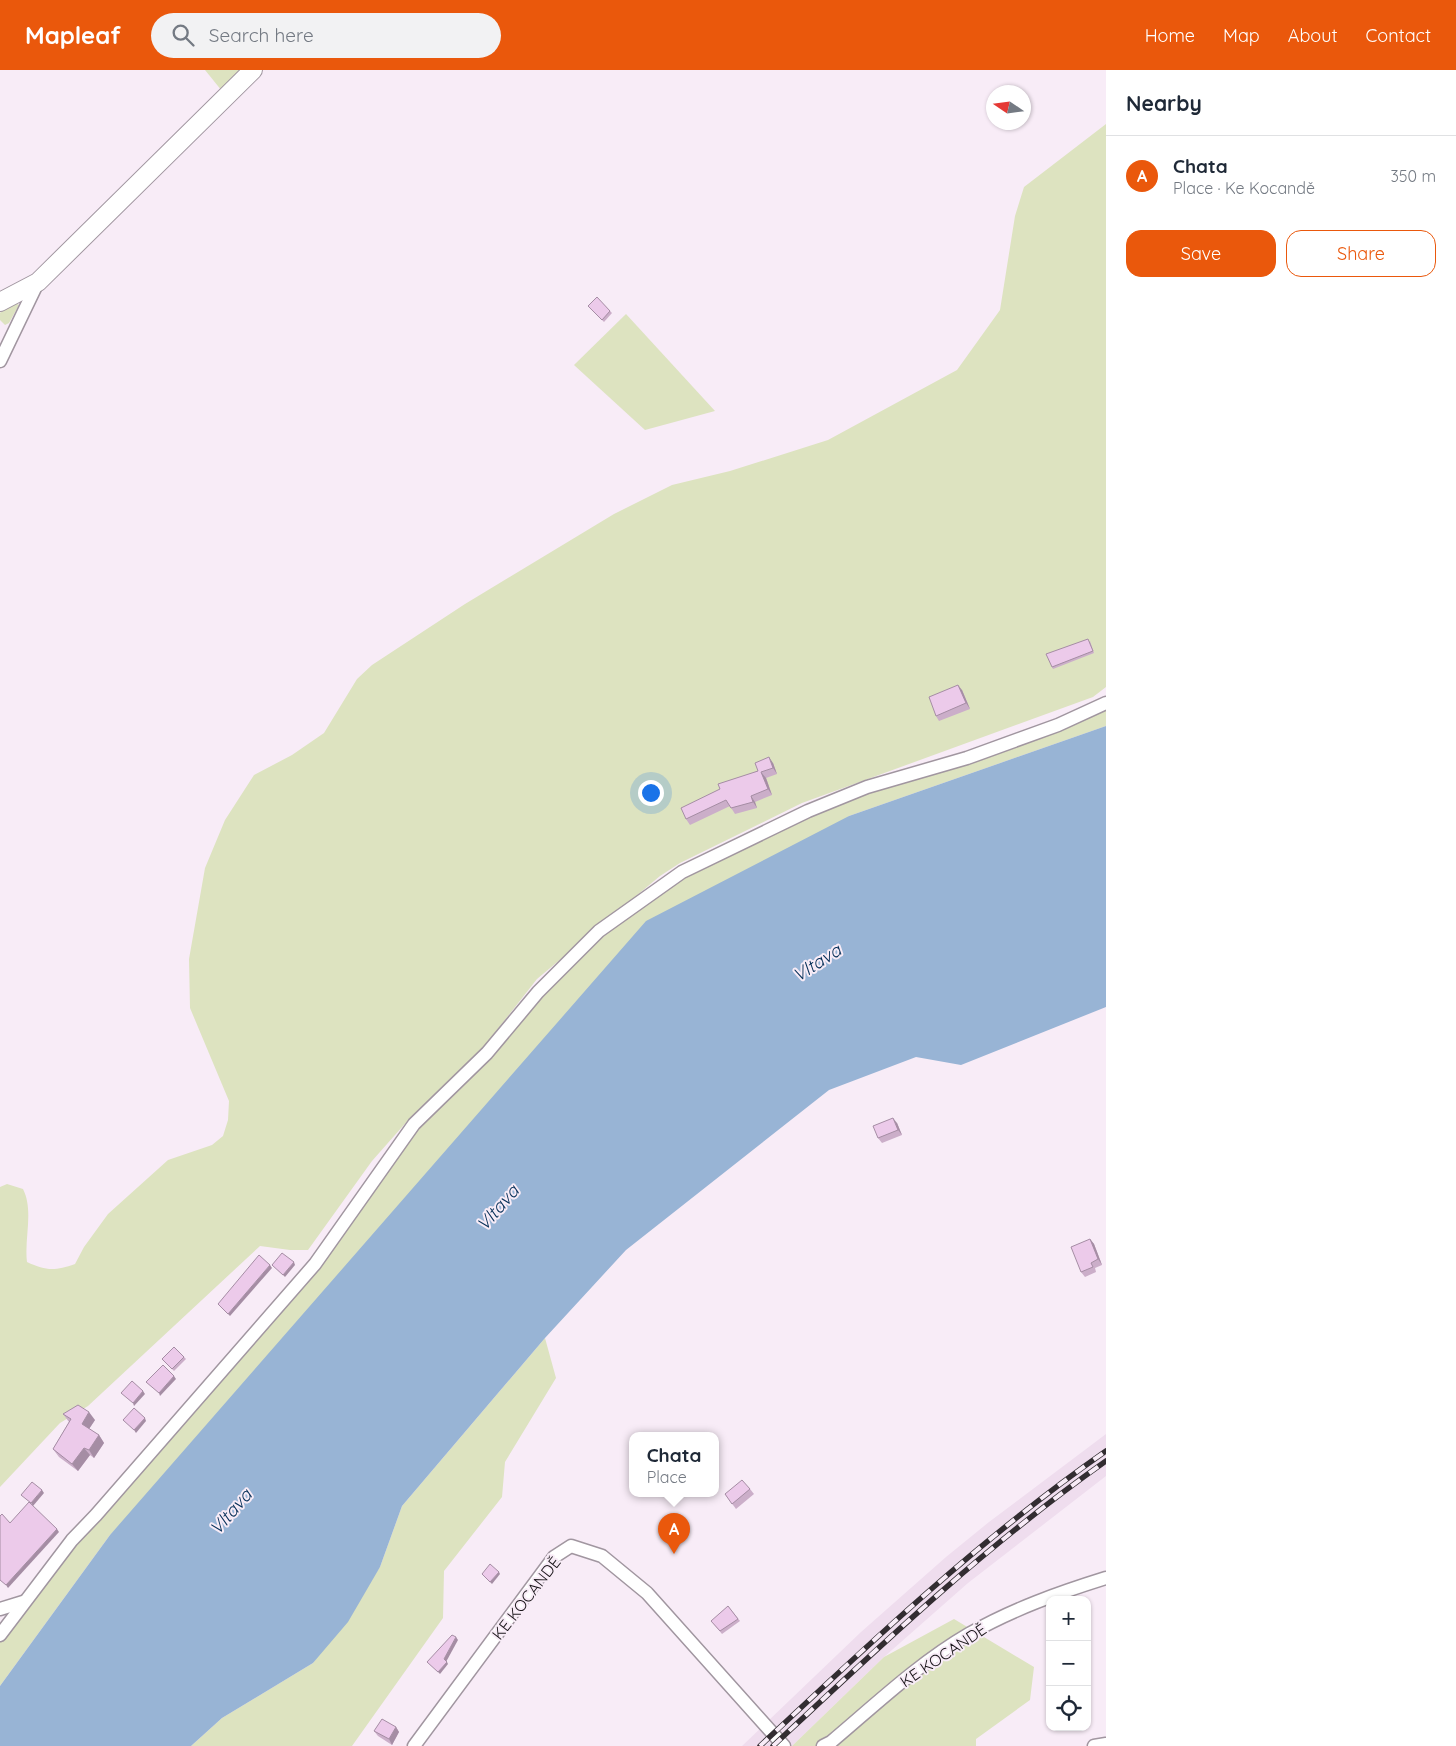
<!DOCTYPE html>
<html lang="en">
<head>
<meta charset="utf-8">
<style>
	:root { --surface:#fff; --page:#f2f2f3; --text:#1f2937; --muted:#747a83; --line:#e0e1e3; --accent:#ea580c }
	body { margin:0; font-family:Quicksand,sans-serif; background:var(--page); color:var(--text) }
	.controls { position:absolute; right:15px; bottom:15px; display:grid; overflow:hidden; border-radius:10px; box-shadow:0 1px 4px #0004 }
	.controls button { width:45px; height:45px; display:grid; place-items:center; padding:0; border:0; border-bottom:1px solid var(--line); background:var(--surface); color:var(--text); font:25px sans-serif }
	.compass { position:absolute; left:986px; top:15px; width:45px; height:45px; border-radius:50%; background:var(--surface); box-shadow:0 1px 4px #0004; rotate:283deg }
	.you { position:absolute; left:650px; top:722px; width:18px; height:18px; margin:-12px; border:4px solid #fff; border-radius:50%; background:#1a73e8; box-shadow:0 0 0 8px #1a73e833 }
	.badge { display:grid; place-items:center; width:32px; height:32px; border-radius:50%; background:var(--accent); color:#fff; font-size:16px; font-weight:700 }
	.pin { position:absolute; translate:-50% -41px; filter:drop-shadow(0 1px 2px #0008) }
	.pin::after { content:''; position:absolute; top:26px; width:18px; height:15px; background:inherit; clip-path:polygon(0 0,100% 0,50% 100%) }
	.popup { position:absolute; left:629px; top:1362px; width:90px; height:65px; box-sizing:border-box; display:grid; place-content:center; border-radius:10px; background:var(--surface); filter:drop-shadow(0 1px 4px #0005); font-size:16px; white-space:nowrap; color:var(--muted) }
	.popup b { font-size:19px; color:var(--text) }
	.popup::after { content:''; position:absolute; left:50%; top:100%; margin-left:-10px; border:10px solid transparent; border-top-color:var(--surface) }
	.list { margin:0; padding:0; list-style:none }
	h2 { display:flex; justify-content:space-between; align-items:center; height:65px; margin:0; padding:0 20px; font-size:21px }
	h2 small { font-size:16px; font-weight:400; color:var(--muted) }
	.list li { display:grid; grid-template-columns:32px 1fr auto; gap:15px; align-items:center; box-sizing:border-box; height:80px; padding:0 20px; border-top:1px solid var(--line) }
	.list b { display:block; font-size:19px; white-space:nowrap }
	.list p { margin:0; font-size:16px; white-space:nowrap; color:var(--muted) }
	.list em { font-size:16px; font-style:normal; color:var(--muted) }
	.actions { display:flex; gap:10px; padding:15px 20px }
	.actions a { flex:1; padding:11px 0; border:1px solid var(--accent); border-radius:15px; text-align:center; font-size:18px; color:var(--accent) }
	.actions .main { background:var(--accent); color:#fff }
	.icon { flex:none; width:28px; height:28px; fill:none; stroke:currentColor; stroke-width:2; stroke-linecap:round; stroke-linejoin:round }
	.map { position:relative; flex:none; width:1106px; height:1676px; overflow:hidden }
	header { display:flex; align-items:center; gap:30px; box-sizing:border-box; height:70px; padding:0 25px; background:var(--accent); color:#fff }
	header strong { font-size:24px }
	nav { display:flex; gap:28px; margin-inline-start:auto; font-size:18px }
	.search { width:350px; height:45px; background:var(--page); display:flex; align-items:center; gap:12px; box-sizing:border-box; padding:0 18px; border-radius:28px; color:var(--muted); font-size:19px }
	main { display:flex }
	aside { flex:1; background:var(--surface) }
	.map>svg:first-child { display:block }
	.built { fill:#efddee }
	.green { fill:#dde3c0 }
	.water { fill:#98b4d5 }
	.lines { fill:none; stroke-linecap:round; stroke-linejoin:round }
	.street-casing { stroke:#a196a0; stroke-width:15 }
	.secondary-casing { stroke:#a196a0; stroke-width:20 }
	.street { stroke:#fff; stroke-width:12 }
	.secondary { stroke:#fff; stroke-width:18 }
	.rail-casing { stroke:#322d31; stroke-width:5.5 }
	.rail { stroke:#f8ecf7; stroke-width:4; stroke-dasharray:11; stroke-linecap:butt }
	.wall { fill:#cbaec9 }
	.shaded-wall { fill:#a58da4 }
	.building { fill:#eccaea; stroke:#a58da4 }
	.labels { text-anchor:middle; stroke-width:4; stroke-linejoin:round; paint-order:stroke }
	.street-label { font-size:16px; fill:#191519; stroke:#f8ecf7 }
	.water-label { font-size:18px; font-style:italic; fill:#042e57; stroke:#f8ecf7 }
</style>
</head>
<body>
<header>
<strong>Mapleaf</strong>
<div class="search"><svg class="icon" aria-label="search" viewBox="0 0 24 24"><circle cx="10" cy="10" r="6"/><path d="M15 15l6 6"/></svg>Search here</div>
<nav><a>Home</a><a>Map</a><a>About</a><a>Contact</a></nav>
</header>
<main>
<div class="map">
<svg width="1106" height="1676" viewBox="0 0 1106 1676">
	<rect width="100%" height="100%" fill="#f8ecf7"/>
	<!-- built -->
	<path class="built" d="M1106 1364V1406L968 1513 884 1587 792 1676H742L861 1562 946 1487 989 1452Z"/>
	<!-- green -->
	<g class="green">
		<path d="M205 0H245L222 21Z"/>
		<path d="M1106 54V617L1093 627 802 733 680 793 660 806 537 909 486 974 410 1048 372 1091 308 1180H290L260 1176 88 1336 60 1353 0 1417V1117L7 1114 23 1119C34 1141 24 1168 27 1192 46 1201 55 1201 75 1194L84 1177 108 1144 168 1090 212 1075 223 1066 228 1050 229 1031 190 938 189 889 205 798 225 750 254 705 292 685 324 663 357 609 372 595 465 534 614 444 672 415 730 401 828 370 957 300 1000 240 1015 146 1024 117Z"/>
		<path d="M14 232 19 235 9 253 5 255 0 250V243L7 234Z"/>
		<path d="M626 244 715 341 645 360 574 295Z"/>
		<path d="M1106 633V656L849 746 110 1465 0 1616V1565L23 1532 315 1194 414 1054 599 861 682 802 808 741Z"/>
		<path d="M545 1268 556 1308 505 1392 502 1427 444 1501 443 1548 352 1676H191L222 1648 313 1593 380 1497 402 1436Z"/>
		<path d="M954 1549 1034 1597 1030 1630 976 1669V1676H792L884 1587Z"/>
	</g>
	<!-- water -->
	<path class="water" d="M1106 656V937L961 995 916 987 829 1020 626 1180 545 1268 402 1436 380 1497 348 1552 313 1593 222 1648 191 1676H0V1616L110 1465 646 851 849 746Z"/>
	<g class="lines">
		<!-- street casing -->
		<g class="street-casing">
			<g id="street">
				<path d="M0 291 38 212"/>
				<path d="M0 1539 23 1532"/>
				<path d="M0 1565 72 1470 96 1445 315 1194 414 1054 487 983 538 922 599 861 682 802 808 741 867 717 967 688 1058 655 1106 633"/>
				<path d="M414 1676 554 1487 571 1476 602 1486 647 1523 784 1676"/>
				<path d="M823 1676 831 1672C875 1635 919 1593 969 1564 1013 1539 1058 1523 1106 1508"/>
				<path d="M1094 1676 1106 1674"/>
			</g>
		</g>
		<!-- secondary casing -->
		<g class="secondary-casing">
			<path id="secondary" d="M0 232 38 212 253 0"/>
		</g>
		<!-- street -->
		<use href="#street" class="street"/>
		<!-- secondary -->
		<use href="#secondary" class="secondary"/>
		<!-- rail casing -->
		<g class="rail-casing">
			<g id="rail">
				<path d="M760 1676C871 1572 981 1468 1106 1381"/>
				<path d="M773 1676C881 1575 985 1476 1106 1391"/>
			</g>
		</g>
		<!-- rail -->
		<use href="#rail" class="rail"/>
	</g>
	<!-- wall -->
	<g class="wall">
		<path d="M588 236 610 241 612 243 604 252Z"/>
		<path d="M1090 571 1094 583 1053 599 1052 597Z"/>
		<path d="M962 620 970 639 939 651 936 646Z"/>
		<path d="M773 693 777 704 766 708 772 725 755 732 757 738 735 744 730 736 690 755 686 749 720 719Z"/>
		<path d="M897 1053 902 1065 882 1073 878 1068Z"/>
		<path d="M1090 1169 1094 1174 1102 1195 1095 1198 1096 1202 1085 1207 1081 1202Z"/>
		<path d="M184 1287 186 1289 174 1301 162 1289Z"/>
		<path d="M63 1344 95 1350 89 1359 99 1365 104 1373 94 1388 90 1385 78 1401 59 1387 53 1379 69 1352Z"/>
		<path d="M750 1419 754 1424 736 1439 725 1424Z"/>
		<path d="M728 1536 740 1551 722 1564 713 1553Z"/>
		<path d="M396 1657 399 1662 392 1675 378 1666 374 1661Z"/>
	</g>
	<!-- shaded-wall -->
	<g class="shaded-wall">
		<path d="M958 615 962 620 970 639 966 633Z"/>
		<path d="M769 687 773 693 777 704 773 698Z"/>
		<path d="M761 702 766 708 772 725 768 719Z"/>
		<path d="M751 726 755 732 757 738 753 732Z"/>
		<path d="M893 1048 897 1053 902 1065 898 1060Z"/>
		<path d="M1090 1169 1094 1174 1102 1195 1098 1189Z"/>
		<path d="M294 1192 295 1195 285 1207 283 1205Z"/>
		<path d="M270 1195 272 1198 230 1246 228 1244Z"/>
		<path d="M174 1306 176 1309 160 1326 159 1323Z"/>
		<path d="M143 1321 145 1324 134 1336 133 1333Z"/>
		<path d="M89 1342 95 1350 87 1362 82 1354Z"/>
		<path d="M145 1348 146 1351 136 1363 134 1360Z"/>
		<path d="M99 1365 104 1373 94 1388 89 1380Z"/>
		<path d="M84 1378 90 1385 78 1401 72 1394Z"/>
		<path d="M42 1420 44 1423 33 1436 31 1433Z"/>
		<path d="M57 1459 59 1462 8 1518 6 1515Z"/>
		<path d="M499 1502 500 1504 492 1514 490 1512Z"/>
		<path d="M456 1567 458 1570 446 1592 444 1589Z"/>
		<path d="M447 1592 448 1594 440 1604 438 1602Z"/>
		<path d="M396 1657 399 1662 392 1675 389 1669Z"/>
	</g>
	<!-- building -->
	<g class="building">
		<path d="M597 227 610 241 602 250 588 236Z"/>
		<path d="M1088 569 1093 581 1052 597 1046 584Z"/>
		<path d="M958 615 966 633 936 646 929 627Z"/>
		<path d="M769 687 773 698 761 702 768 719 751 726 753 732 731 738 726 730 686 749 681 738 720 719 718 714 758 701 755 693Z"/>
		<path d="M893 1048 898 1060 878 1068 873 1056Z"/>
		<path d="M1090 1169 1098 1189 1091 1193 1093 1197 1081 1202 1071 1177Z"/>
		<path d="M282 1183 294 1192 283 1205 272 1195Z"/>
		<path d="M259 1185 270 1195 228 1244 218 1234Z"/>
		<path d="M174 1277 184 1287 172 1299 162 1289Z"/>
		<path d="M163 1295 174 1306 159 1323 146 1312Z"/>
		<path d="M132 1311 143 1321 133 1333 121 1323Z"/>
		<path d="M78 1335 89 1342 82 1354 99 1365 89 1380 84 1378 72 1394 53 1379 71 1349 63 1344Z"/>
		<path d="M134 1338 145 1348 134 1360 123 1350Z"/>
		<path d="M742 1410 750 1419 732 1434 725 1424Z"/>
		<path d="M32 1412 42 1420 31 1433 21 1425Z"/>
		<path d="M29 1432 57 1459 6 1515 0 1510V1446L2 1444 10 1453Z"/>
		<path d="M490 1494 499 1502 490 1512 482 1504Z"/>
		<path d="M728 1536 738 1549 720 1561 711 1551Z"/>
		<path d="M452 1565 456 1567 444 1589 447 1592 438 1602 427 1592Z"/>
		<path d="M382 1649 396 1657 389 1669 374 1661Z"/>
	</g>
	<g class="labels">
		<!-- street labels -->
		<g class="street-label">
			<text transform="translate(526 1528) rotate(-52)" y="6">KE KOCANDĚ</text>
			<text transform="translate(943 1585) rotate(-34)" y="6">KE KOCANDĚ</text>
		</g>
		<!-- water labels -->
		<g class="water-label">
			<text transform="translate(817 893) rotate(-33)" y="6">Vltava</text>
			<text transform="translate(498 1138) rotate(-49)" y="6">Vltava</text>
			<text transform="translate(231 1442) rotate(-49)" y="6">Vltava</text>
		</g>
	</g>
</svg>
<div class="controls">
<button>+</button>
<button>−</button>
<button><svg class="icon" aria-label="locate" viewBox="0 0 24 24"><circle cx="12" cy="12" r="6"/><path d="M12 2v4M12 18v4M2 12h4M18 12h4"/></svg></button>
</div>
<svg class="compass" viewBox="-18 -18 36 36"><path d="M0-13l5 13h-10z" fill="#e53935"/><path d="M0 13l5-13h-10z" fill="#747a83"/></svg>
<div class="you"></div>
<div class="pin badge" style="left:674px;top:1484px">A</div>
<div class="popup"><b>Chata</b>Place</div>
</div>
<aside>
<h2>Nearby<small></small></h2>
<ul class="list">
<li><span class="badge">A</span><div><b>Chata</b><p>Place · Ke Kocandě</p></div><em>350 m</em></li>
</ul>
<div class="actions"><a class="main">Save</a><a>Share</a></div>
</aside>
</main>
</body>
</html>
